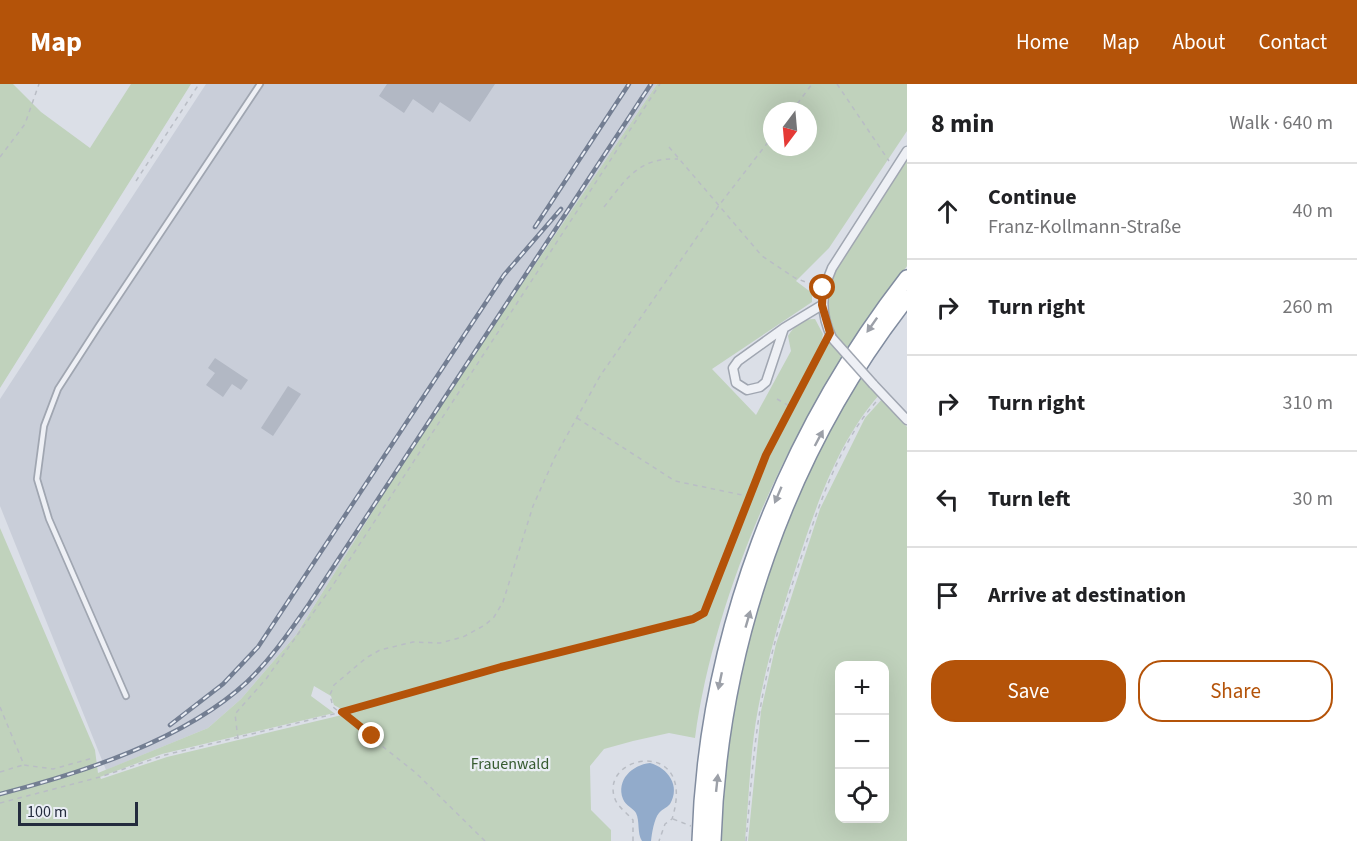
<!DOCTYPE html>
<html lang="en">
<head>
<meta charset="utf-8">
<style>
	:root { --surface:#fff; --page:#f6f6f6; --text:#202124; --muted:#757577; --line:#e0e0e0; --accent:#b45309 }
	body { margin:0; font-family:"Source Sans 3",sans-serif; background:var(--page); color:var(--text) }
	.controls { position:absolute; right:18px; bottom:18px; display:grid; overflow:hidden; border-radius:12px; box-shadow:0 6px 24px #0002 }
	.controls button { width:54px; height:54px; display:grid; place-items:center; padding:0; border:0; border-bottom:2px solid var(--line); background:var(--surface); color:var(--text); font:30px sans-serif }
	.compass { position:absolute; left:763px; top:18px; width:54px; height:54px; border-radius:50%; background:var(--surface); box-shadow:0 6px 24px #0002; rotate:196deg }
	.scale { position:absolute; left:18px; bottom:15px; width:120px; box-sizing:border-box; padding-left:6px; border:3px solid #242c3e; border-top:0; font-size:16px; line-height:21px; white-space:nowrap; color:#242c3e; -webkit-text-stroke:4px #eaeef5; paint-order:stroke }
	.stop { position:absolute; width:18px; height:18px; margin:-14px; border:4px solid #b45309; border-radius:50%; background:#fff }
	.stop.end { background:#b45309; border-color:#fff; box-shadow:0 2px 6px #0008 }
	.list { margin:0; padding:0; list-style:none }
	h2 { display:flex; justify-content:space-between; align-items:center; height:78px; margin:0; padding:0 24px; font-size:26px }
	h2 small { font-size:20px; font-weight:400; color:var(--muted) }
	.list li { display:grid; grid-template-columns:39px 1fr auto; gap:18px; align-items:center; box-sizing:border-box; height:96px; padding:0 24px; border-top:2px solid var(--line) }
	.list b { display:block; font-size:22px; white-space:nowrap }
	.list p { margin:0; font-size:20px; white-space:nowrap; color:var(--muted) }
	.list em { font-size:20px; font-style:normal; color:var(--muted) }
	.actions { display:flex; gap:12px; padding:18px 24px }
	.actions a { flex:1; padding:14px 0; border:2px solid var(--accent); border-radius:24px; text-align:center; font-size:21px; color:var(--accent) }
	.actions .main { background:var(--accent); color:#fff }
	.icon { flex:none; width:33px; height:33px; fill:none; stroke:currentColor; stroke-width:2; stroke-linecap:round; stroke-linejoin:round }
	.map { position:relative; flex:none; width:907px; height:757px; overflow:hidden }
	header { display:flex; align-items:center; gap:36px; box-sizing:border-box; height:84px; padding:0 30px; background:var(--accent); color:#fff }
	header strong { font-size:28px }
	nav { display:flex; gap:33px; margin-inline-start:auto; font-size:21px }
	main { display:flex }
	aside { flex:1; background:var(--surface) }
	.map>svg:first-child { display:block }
	.built { fill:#c9ced9 }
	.green { fill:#c0d2bc; fill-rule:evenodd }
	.water { fill:#92abcb }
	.building { fill:#b2b8c4 }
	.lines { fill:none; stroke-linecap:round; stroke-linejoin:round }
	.lane-casing { stroke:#a0a6b1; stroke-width:8 }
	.street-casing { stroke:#a0a6b1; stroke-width:11 }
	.highway-casing { stroke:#818c9f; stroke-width:18 }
	.path { stroke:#b9bdc5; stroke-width:1.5; stroke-dasharray:4.5 4.5; stroke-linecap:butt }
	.lane { stroke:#eef0f5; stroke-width:4.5 }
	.street { stroke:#eef0f5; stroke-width:8 }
	.highway { stroke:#fff; stroke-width:15 }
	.rail-casing { stroke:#737e92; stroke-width:4.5 }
	.rail { stroke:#eaeef5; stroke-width:2; stroke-dasharray:7; stroke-linecap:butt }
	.street-bridge-casing { stroke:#a0a6b1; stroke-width:11; stroke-linecap:butt }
	.street-bridge { stroke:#eef0f5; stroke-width:8 }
	.oneway { fill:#9ca0a8 }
	.route { stroke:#b45309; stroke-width:8 }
	.labels { text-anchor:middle; stroke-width:4.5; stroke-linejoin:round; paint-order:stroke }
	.park-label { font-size:16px; fill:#365b30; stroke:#eaeef5 }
</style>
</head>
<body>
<header>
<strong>Map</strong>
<nav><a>Home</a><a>Map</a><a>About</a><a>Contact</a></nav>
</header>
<main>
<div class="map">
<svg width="907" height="757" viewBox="0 0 907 757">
	<rect width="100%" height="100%" fill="#dbdfe7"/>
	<!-- built -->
	<path class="built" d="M206 0H657L422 348 296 551 241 615 208 644 106 686 0 422V315Z"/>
	<!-- green -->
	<g class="green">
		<path d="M0 0H13L41 28 90 64 131 0H191L0 304Z"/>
		<path d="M657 0H907V47L829 164 796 197 812 209V218L712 285 756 331 791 267 788 252C795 241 802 235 815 235L823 250 819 270 765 370 704 525 691 533 500 582 343 626 334 621 331 612 314 602 311 612 334 629 162 670 100 693 101 695 167 673 342 631 371 653 372 650 345 629 502 585 693 538 706 531 768 373 829 257 844 273C773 379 712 527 695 654L669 649 633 657 604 665 590 682 591 726 611 746V757H0V444L95 666 98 689 208 644 241 615 296 551 422 348ZM772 27H808V63H772Z"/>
		<path d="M907 75V182L849 267C837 253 825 238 825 218 826 183 886 106 907 75Z"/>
		<path d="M862 293 879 311C844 351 823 403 806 453 787 509 769 566 758 625 750 668 749 713 745 757H722C725 594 774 429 862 293Z"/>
		<path d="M883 314 907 343V757H748L761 627 776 560 820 425 865 334ZM840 582H884V734H840Z"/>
	</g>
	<!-- water -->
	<path class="water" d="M650 679C668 684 681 702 670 720 667 724 662 725 659 729 654 735 652 749 651 757H642C637 750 640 737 636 729 633 724 626 722 623 715 616 696 632 681 650 679Z"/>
	<!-- building -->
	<g class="building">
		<path d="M387 0H495L470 38 440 18 433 29 413 15 404 29 379 12Z"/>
		<path d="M215 274 248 296 241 306 232 300 223 313 206 301 215 289 208 284Z"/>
		<path d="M288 302 301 310 273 352 261 344Z"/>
	</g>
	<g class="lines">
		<!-- lane casing -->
		<g class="lane-casing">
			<path id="lane" d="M126 612 49 435 37 395 44 342 58 305 98 243 260 0"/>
		</g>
		<!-- street casing -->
		<g class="street-casing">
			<g id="street">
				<path d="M784 244 766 298 760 303 747 306 736 299 733 284 738 277 784 244 822 221"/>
				<path d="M832 254C820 229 821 209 832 184L907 67"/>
				<path d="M873 300 907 336"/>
			</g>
		</g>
		<!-- highway casing -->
		<g class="highway-casing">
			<g id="highway">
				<path d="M700 757C706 553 783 354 907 194"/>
				<path d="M713 757C719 563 787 367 907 214"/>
			</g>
		</g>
		<!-- path -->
		<g class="path">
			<path d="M837 0 889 77"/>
			<path d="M792 27 812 0"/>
			<path d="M669 63 762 172 795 194 816 202"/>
			<path d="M0 73 25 40 39 0"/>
			<path d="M136 97 199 0"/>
			<path d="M604 123C626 95 639 73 678 75"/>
			<path d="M777 315 791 323"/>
			<path d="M577 334 675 397 747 412"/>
			<path d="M0 623 24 681 53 685 93 674"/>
			<path d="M238 655 235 630 266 595 333 501 660 0"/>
			<path d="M0 688 23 681"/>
			<path d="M0 719 100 693 165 671 342 628 502 583 693 535 704 529 766 371 826 258"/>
			<path d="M673 735 691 742"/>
			<path d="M485 757 416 689 333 623 330 611 334 601 366 574 380 566 413 558 440 559 463 553 485 541 494 533 503 518 533 422 555 373 600 292 720 120 772 53"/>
			<path d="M633 757V736C627 729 618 723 615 715 598 670 698 652 672 735L665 740 659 757"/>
			<path d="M746 757C750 713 753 669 760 626 770 566 789 508 809 451 825 405 844 353 876 318"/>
		</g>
		<!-- lane -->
		<use href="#lane" class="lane"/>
		<!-- street -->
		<use href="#street" class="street"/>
		<!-- highway -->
		<use href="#highway" class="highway"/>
		<!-- rail casing -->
		<g class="rail-casing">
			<g id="rail">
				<path d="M535 143 629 0"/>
				<path d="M170 641 223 600 258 563 504 191 561 125"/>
				<path d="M0 710C82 689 184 656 247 598 271 575 290 547 309 520L651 0"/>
			</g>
		</g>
		<!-- rail -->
		<use href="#rail" class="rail"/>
		<!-- street-bridge casing -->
		<g class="street-bridge-casing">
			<path id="street-bridge" d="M832 254 873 300"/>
		</g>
		<!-- street-bridge -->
		<use href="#street-bridge" class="street-bridge"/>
	</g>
	<!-- one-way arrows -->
	<defs><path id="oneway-solid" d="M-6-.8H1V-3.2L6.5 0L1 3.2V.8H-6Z" transform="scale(1.5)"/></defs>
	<g class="oneway">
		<use href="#oneway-solid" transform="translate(872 241) rotate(125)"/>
		<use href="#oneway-solid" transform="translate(819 354) rotate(-62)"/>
		<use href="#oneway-solid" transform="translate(778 411) rotate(113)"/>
		<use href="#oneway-solid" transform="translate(748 535) rotate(-74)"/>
		<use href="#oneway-solid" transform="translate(720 597) rotate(102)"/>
		<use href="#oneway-solid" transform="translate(717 699) rotate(-84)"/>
	</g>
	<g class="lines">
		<!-- route -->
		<path class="route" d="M372 652 342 628 501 583 693 535 704 529 766 371 830 249 822 221 823 204"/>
	</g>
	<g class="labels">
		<!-- park labels -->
		<g class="park-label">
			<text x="510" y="685">Frauenwald</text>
		</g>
	</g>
</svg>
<div class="controls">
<button>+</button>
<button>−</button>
<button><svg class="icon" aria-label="locate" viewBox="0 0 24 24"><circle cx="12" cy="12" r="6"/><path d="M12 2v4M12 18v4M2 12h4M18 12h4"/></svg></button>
</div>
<svg class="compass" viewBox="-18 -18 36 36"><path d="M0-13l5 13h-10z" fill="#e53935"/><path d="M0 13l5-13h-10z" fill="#757577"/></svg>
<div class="scale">100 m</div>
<div class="stop" style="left:823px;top:204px"></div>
<div class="stop end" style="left:372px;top:652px"></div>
</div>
<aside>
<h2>8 min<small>Walk · 640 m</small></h2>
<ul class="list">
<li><svg class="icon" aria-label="ahead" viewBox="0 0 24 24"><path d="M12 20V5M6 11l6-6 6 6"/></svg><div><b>Continue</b><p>Franz-Kollmann-Straße</p></div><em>40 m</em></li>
<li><svg class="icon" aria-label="right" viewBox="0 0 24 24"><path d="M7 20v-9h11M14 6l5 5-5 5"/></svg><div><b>Turn right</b></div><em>260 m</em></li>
<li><svg class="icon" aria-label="right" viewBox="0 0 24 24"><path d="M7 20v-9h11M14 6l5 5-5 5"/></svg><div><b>Turn right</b></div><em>310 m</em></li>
<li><svg class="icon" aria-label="left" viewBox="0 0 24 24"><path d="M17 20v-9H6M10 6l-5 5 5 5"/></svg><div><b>Turn left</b></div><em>30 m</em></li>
<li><svg class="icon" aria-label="arrive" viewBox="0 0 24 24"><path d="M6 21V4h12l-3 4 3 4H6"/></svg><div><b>Arrive at destination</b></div></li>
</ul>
<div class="actions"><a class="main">Save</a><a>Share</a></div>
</aside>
</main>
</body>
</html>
